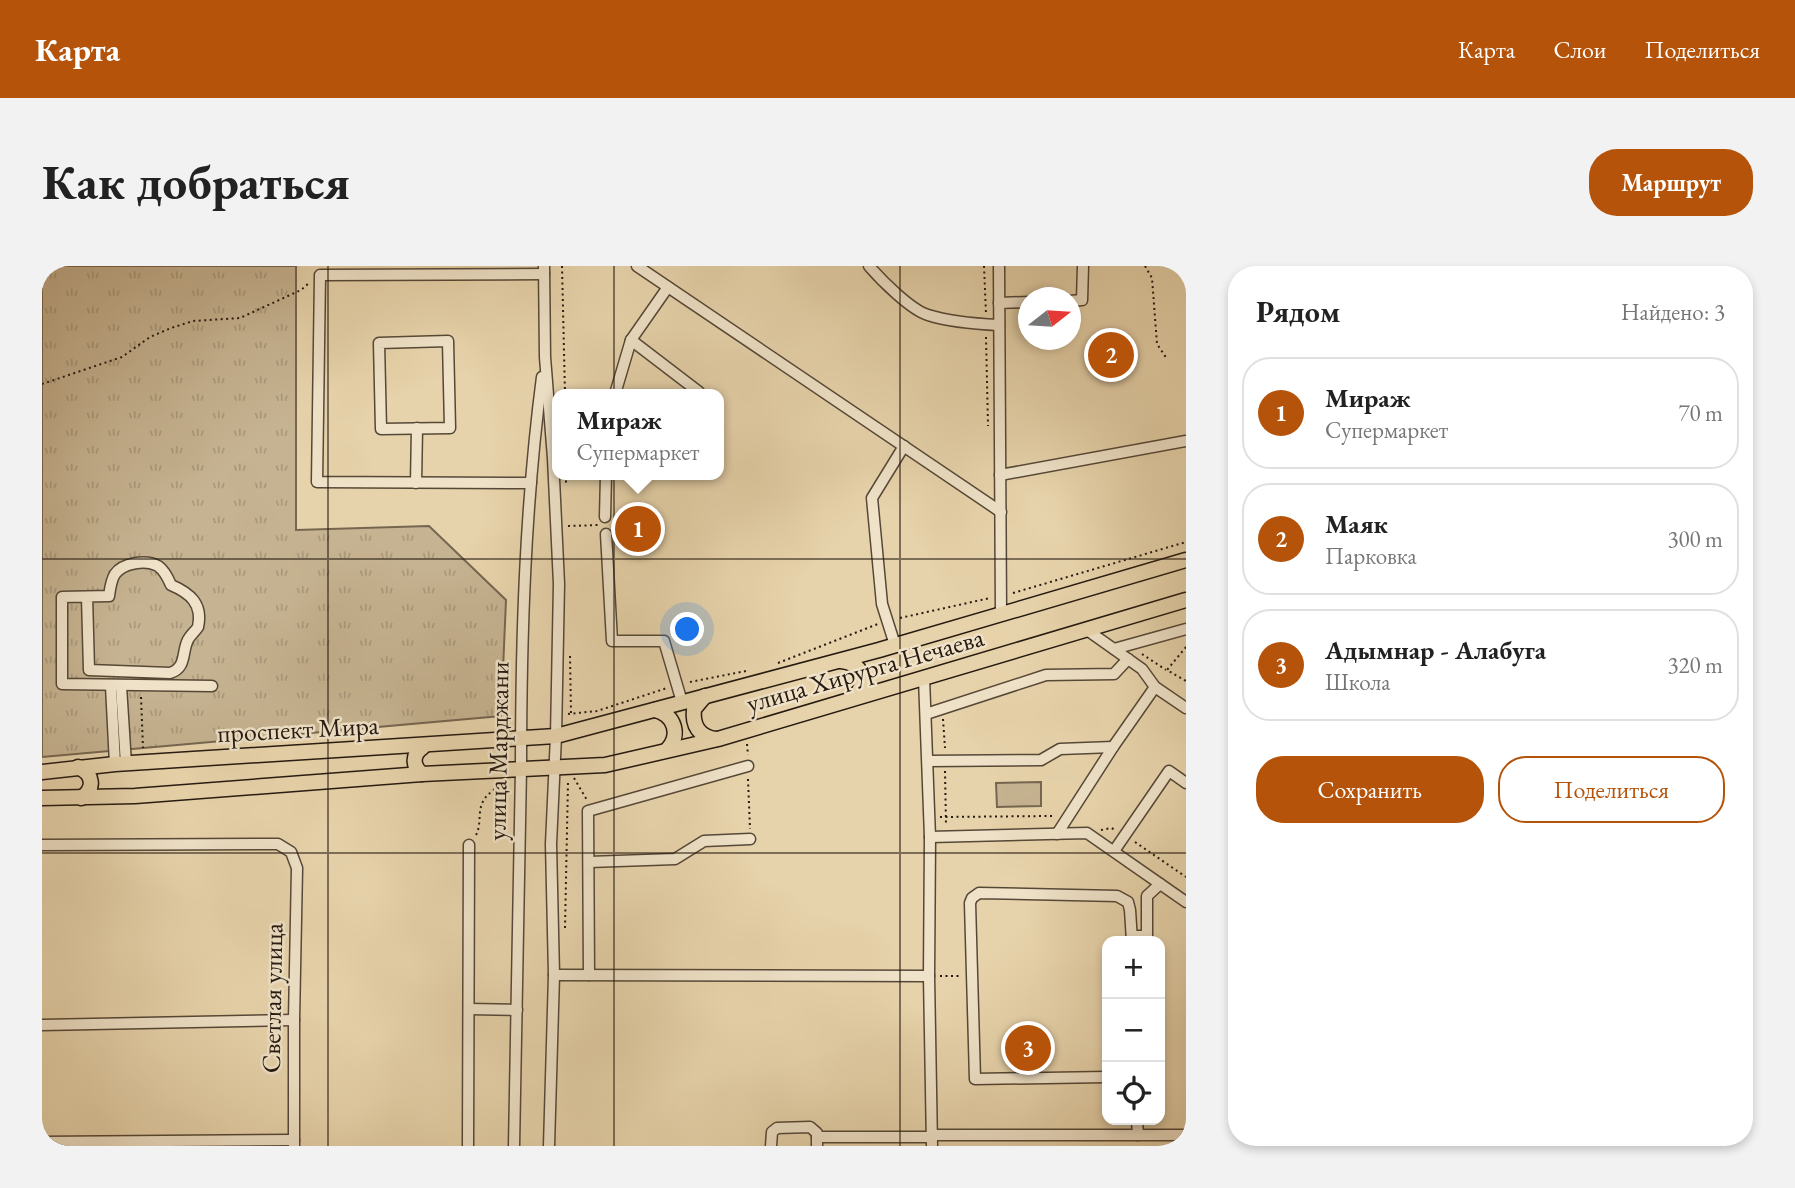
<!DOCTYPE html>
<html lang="ru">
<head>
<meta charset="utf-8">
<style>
	:root { --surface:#fff; --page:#f2f2f2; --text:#222; --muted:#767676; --line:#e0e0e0; --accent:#b45309 }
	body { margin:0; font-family:"EB Garamond",serif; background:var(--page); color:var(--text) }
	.controls { position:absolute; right:21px; bottom:21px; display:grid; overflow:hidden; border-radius:14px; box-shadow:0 4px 10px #0003 }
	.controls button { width:63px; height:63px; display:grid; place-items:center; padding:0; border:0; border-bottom:2px solid var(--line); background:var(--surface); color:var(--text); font:35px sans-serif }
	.compass { position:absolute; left:976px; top:21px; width:63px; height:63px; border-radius:50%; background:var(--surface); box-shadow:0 4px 10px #0003; rotate:73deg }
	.you { position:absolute; left:646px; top:364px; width:24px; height:24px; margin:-18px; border:5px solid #fff; border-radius:50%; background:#1a73e8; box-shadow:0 0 0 10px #1a73e833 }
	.badge { display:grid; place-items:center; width:46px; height:46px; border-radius:50%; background:var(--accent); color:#fff; font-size:23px; font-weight:700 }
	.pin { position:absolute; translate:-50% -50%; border:4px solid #fff; box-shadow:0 2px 7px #0006 }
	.popup { position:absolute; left:510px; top:123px; width:172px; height:91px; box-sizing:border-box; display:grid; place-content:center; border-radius:14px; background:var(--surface); filter:drop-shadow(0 2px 5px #0005); font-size:23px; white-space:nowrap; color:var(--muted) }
	.popup b { font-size:26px; color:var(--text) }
	.popup::after { content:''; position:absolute; left:50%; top:100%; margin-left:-14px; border:14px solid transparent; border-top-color:var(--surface) }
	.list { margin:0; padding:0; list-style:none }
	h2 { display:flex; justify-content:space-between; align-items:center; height:91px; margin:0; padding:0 28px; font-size:30px }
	h2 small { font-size:23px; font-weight:400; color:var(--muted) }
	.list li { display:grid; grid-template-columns:46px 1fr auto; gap:21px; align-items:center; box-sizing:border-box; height:112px; margin:0 14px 14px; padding:0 14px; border:2px solid var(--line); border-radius:28px }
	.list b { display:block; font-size:26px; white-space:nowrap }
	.list p { margin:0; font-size:23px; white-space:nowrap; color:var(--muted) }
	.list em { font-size:23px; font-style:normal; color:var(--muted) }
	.actions { display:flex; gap:14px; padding:21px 28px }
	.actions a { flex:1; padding:16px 0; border:2px solid var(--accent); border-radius:28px; text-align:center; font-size:24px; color:var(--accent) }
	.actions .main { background:var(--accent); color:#fff }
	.icon { flex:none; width:38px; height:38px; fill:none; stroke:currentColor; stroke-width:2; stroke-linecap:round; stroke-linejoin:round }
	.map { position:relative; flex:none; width:1144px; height:880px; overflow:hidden; border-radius:28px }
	header { display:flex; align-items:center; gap:42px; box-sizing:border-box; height:98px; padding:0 35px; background:var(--accent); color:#fff }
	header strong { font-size:33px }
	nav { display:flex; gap:38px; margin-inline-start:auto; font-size:24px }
	.intro { display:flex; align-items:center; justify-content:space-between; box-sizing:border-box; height:168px; padding:0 42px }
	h1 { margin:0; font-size:49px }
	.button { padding:18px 32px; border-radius:28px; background:var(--accent); color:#fff; font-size:24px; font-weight:700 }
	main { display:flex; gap:42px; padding:0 42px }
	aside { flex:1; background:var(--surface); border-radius:28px; box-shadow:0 4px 10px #0003 }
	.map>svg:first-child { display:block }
	.grass { fill:url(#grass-tufts); stroke:#766650; stroke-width:2 }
	.pitch { fill:#c6b391; stroke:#766650; stroke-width:2 }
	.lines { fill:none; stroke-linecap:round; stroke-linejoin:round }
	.minor-casing { stroke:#564837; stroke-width:13 }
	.major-casing { stroke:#251910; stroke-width:17 }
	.path { stroke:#251910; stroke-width:2; stroke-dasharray:2 3.5; stroke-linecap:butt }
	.minor { stroke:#efe2c8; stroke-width:10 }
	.major { stroke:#e7d3ab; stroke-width:14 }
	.grid { fill:none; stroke:#251910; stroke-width:2; stroke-opacity:0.55 }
	.labels { text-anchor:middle; stroke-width:5; stroke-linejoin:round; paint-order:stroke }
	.street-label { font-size:26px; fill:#251910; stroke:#efe2c8 }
</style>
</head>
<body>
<header>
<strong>Карта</strong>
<nav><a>Карта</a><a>Слои</a><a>Поделиться</a></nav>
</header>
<div class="intro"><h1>Как добраться</h1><a class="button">Маршрут</a></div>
<main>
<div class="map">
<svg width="1144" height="880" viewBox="0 0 1144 880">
	<defs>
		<pattern id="grass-tufts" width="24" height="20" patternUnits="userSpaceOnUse" patternTransform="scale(1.75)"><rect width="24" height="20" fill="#c6b391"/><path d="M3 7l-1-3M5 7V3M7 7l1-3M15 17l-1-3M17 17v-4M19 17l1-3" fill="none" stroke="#aa997c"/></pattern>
	</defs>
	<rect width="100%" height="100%" fill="#e7d3ab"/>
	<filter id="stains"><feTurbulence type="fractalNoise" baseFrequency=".00286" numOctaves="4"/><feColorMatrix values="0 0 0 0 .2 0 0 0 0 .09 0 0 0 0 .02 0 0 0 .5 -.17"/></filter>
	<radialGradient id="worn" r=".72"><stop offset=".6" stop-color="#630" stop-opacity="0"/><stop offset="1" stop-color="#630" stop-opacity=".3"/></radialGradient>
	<!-- grass -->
	<path class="grass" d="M0 0H254V264L387 260 464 334 459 450 0 491Z"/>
	<!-- pitch -->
	<path class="pitch" d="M999 516V540L955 541 954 517Z"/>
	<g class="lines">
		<!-- minor casing -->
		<g class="minor-casing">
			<g id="minor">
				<path d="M502 0 503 91 511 192 517 318 514 470 509 578 512 709 507 880"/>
				<path d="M595 0 959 246"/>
				<path d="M827 0C839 14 869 44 886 49 908 56 935 58 957 59"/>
				<path d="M957 0 959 349"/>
				<path d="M626 21 589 74 657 126V128"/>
				<path d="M1028 35 1040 34 1041 0"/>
				<path d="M957 37 987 36"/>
				<path d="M406 75 408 162 339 163 337 77Z"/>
				<path d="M573 128 589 74"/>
				<path d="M958 209 1144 175"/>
				<path d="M374 217 375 162"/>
				<path d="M489 217 275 216 278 9 502 8"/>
				<path d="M563 251 564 209"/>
				<path d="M564 268 570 375H622L640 436"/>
				<path d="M45 331 47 404 128 407C144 402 140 388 145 376 147 370 153 366 156 361 161 338 148 327 129 319 126 312 122 304 116 300 104 293 81 297 73 308 69 314 68 323 67 330L20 331V418L170 420"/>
				<path d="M1045 364 1100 403 1113 421 1144 442"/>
				<path d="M853 379 840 338 830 232 862 180"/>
				<path d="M1072 383 1144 363"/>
				<path d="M882 412 888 571 887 710 890 880"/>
				<path d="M69 420 73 498"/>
				<path d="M79 420 84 498"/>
				<path d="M884 448 1004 409 1072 408 1086 393"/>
				<path d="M886 495 999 494 1018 483 1071 481"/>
				<path d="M1015 568 1071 481 1113 421"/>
				<path d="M888 571 1045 567 1144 636"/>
				<path d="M0 579 236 578 249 586 255 602 252 754V880"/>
				<path d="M1072 585 1127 505 1144 517"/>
				<path d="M547 596 633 593 662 575 708 573"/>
				<path d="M1090 670H1105V630L1118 618"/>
				<path d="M512 709 887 710"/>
				<path d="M547 709 546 545 706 500"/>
				<path d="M427 743 475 744"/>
				<path d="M0 759 252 754"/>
				<path d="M1065 811 933 813 928 637 930 632 937 627 1075 630 1086 636 1088 644 1090 675"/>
				<path d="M1095 854 1096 869"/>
				<path d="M891 869H1144"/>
				<path d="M775 871H891"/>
				<path d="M0 876 252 874"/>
				<path d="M426 880 427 579"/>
				<path d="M472 880 479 502C479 372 483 241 500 111"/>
				<path d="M729 880 730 866 735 862 768 861 775 867V880"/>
			</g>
		</g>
		<!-- major casing -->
		<g class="major-casing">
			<g id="major">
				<path d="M799 395C821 397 827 416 812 431"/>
				<path d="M663 430 652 443C650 459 657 471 674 473"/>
				<path d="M613 444C633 449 639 469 625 484"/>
				<path d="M36 501C52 508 53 523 39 532"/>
				<path d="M0 506 73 498 514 470 837 384 1144 294"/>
				<path d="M380 508C370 500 370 488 381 481"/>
				<path d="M0 532 93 530 380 508 563 499 676 473 1144 334"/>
			</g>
		</g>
		<!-- path -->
		<g class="path">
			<path d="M520 0 523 128"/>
			<path d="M942 0 944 48"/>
			<path d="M1103 0 1110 12 1115 78 1125 93"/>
			<path d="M944 71 946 160"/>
			<path d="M0 118 80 91 108 71 129 62 151 55 198 52 259 24 267 17"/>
			<path d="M524 209V220"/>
			<path d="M526 260 556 259"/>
			<path d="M971 327 1144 276"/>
			<path d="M858 352 948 332"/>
			<path d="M1144 381 1125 404 1144 415"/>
			<path d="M1100 388 1124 404"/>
			<path d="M528 390 529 448"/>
			<path d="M736 397 836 358"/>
			<path d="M648 416 704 405"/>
			<path d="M99 431 101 482"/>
			<path d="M526 448 555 445 625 422"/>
			<path d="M901 453 903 482"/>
			<path d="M705 478 706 489"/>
			<path d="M903 505 904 559"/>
			<path d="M532 512 545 534"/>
			<path d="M706 513 708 563"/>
			<path d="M898 551 1011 550"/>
			<path d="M1059 564 1069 562 1074 564"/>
			<path d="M434 569C440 558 435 544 442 534 446 526 454 525 457 516"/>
			<path d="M1093 576 1144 611"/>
			<path d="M523 662 526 516"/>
			<path d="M898 710H917"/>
		</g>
		<!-- minor -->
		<use href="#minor" class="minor"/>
		<!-- major -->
		<use href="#major" class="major"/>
	</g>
	<!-- grid -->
	<path class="grid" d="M286 0V880M572 0V880M858 0V880M0 293H1144M0 587H1144"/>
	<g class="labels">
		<!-- street labels -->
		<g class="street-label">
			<text transform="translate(823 404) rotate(-16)" y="9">улица Хирурга Нечаева</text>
			<text transform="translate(256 463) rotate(-3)" y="9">проспект Мира</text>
			<text transform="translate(456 485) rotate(-89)" y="9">улица Марджани</text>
			<text transform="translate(230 732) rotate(-89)" y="9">Светлая улица</text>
		</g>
	</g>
	<rect width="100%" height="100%" filter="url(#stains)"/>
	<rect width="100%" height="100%" fill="url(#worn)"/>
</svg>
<div class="controls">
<button>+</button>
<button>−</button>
<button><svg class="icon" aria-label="locate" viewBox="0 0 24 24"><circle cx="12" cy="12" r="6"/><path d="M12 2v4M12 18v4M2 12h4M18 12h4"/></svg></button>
</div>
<svg class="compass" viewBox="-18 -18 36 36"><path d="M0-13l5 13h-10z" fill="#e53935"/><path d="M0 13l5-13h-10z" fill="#767676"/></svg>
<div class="you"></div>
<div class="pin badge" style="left:596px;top:263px">1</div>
<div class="popup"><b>Мираж</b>Супермаркет</div>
<div class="pin badge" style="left:1069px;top:89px">2</div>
<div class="pin badge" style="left:986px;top:782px">3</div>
</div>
<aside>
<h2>Рядом<small>Найдено: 3</small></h2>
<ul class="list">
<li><span class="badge">1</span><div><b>Мираж</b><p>Супермаркет</p></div><em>70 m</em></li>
<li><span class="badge">2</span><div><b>Маяк</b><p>Парковка</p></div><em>300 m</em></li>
<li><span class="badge">3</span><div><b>Адымнар - Алабуга</b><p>Школа</p></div><em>320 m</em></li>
</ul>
<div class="actions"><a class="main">Сохранить</a><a>Поделиться</a></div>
</aside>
</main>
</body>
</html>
